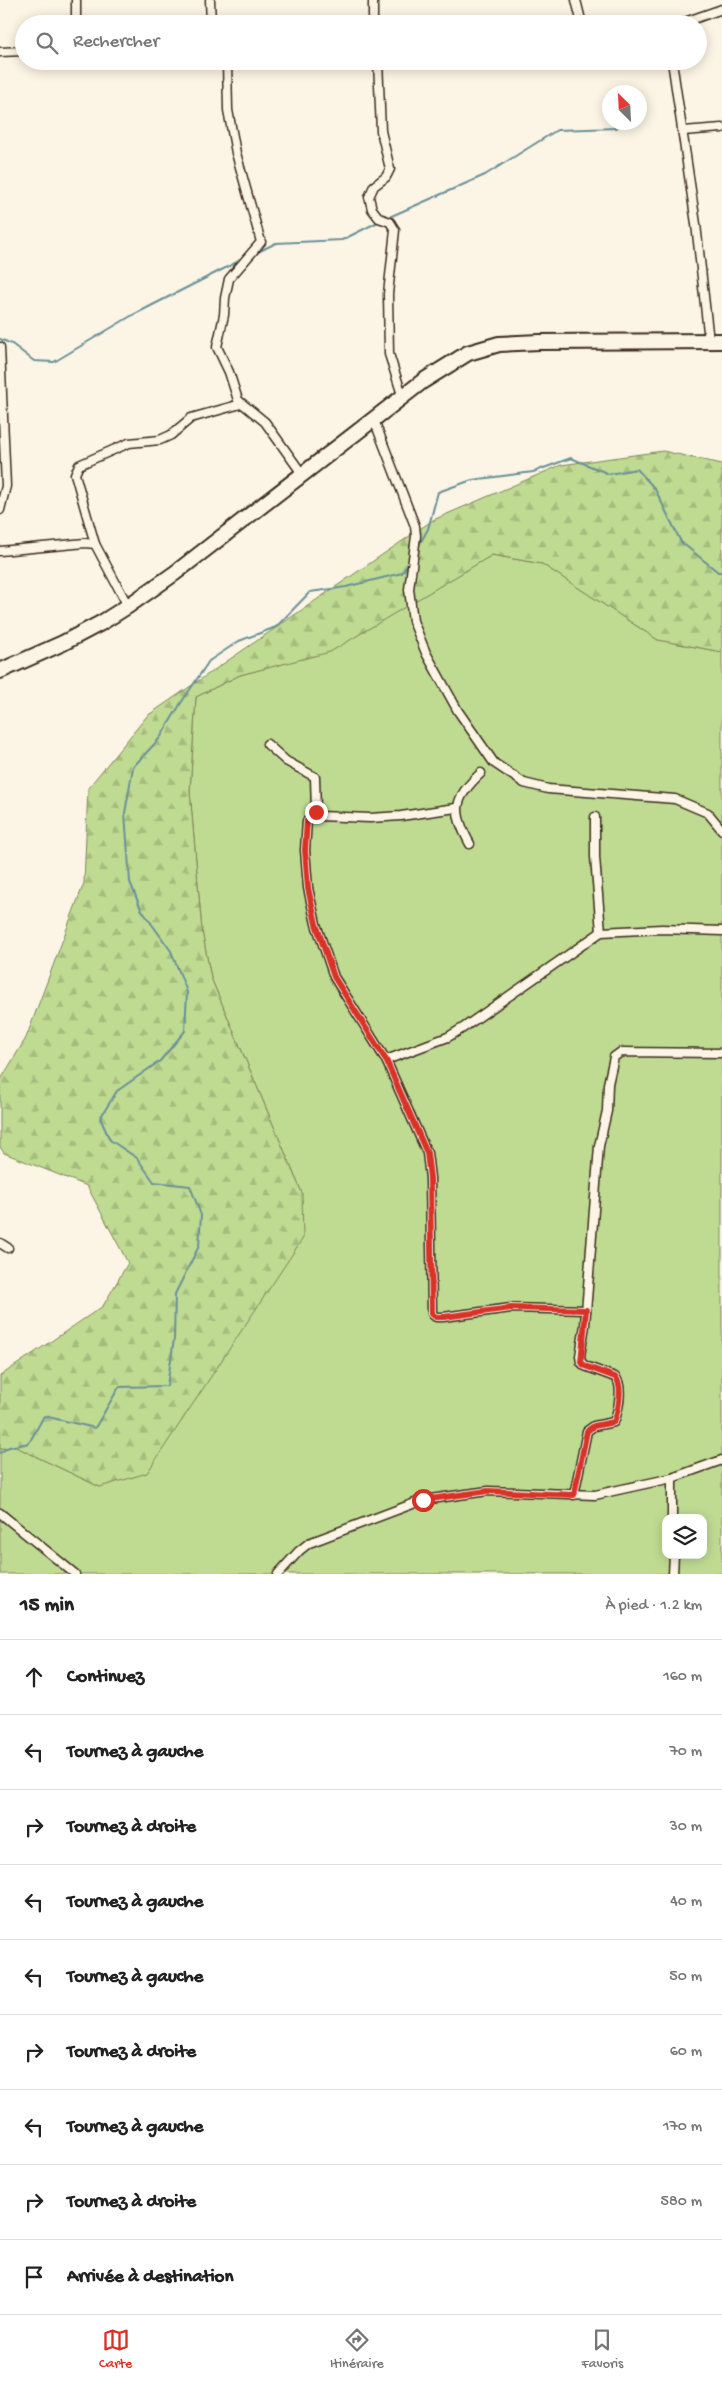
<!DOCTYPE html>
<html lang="fr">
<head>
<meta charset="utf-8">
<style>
	:root { --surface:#fff; --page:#f6f6f6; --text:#222; --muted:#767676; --line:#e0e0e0; --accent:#d93025 }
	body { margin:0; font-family:"Gochi Hand",sans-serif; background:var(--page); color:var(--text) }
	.controls { position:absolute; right:15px; bottom:15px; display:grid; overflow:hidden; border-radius:10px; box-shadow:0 2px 12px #0003 }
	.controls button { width:45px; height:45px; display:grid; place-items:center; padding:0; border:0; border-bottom:1px solid var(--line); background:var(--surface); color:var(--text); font:25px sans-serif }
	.compass { position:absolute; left:602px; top:85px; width:45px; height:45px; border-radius:50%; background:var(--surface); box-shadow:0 2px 12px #0003; rotate:336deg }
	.stop { position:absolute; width:15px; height:15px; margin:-11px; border:4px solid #d93025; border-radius:50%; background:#fff }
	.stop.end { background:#d93025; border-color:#fff; box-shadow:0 1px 5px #0008 }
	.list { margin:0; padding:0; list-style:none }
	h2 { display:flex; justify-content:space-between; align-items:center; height:65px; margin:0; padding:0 20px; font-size:21px }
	h2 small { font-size:16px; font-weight:400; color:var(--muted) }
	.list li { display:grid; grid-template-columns:32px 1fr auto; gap:15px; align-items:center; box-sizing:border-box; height:75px; padding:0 20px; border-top:1px solid var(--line) }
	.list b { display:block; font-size:19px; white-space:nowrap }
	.list em { font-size:16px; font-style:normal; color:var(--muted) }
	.icon { flex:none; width:28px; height:28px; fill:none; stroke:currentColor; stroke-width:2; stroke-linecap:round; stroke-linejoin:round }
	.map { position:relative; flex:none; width:722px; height:1574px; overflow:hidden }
	.search { position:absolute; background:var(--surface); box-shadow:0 2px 12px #0003; left:15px; right:15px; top:15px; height:55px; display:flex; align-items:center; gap:12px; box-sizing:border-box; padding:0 18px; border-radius:28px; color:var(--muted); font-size:19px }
	.sheet { height:740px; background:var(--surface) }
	nav { display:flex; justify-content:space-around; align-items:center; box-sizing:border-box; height:70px; border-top:1px solid var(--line); background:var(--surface); font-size:14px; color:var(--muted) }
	nav a { display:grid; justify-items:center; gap:2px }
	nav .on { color:var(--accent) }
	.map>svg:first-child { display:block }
	.green { fill:#bfdb92; stroke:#7d8258; fill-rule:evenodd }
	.forest { fill:url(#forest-firs); stroke:#7d8258 }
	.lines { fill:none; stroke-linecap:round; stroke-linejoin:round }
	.stream { stroke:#6a9098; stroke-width:2 }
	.street-casing { stroke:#3b2a1e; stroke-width:11 }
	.highway-casing { stroke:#3b2a1e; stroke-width:18 }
	.street { stroke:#fcf5e5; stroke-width:8 }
	.highway { stroke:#fcf5e5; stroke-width:14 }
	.route { stroke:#d93025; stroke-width:6 }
</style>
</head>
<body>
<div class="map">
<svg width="722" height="1574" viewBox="0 0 722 1574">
	<defs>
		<pattern id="forest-firs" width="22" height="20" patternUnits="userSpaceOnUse" patternTransform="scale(1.25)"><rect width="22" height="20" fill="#bfdb92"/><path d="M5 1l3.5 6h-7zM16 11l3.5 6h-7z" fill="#a5bc7d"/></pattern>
	</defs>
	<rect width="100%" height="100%" fill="#fcf5e5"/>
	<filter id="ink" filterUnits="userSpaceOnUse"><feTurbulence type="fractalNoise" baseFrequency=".02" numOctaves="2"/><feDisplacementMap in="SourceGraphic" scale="10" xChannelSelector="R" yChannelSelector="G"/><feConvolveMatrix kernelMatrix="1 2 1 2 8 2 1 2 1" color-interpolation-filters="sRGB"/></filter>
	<g filter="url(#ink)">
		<!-- green -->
		<path class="green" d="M492 555 542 564 658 640 722 652V1574H0V1449L14 1446 100 1487 302 1193 211 978 202 931 190 791 196 697 240 675 330 651ZM666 1518H703V1555H666Z"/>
		<!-- forest -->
		<path class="forest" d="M663 451 722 464V652L658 640 542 564 492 555 330 652 240 675 196 697 190 791 202 931 211 978 302 1193 303 1238 147 1473 100 1487 14 1446 0 1449V1376L103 1306 128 1263 87 1186 4 1153 0 1147V1081L26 1038 84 883 88 788 147 716 433 520 561 465Z"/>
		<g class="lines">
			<!-- stream -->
			<g class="stream">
				<path d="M387 218 485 175 557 130 617 128"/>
				<path d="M256 253 276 243 342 240 380 221"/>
				<path d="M0 339 12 344 34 361 54 362 131 316 241 260"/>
				<path d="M418 547 428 529 438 492 472 480 533 472 571 458 609 474 637 469 655 489 681 542 718 572H722"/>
				<path d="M0 1453 9 1447 29 1443 44 1416 95 1428 119 1387 167 1386 174 1339 175 1294 199 1246 201 1215 190 1186 154 1182 137 1158 110 1140 100 1118 117 1091 160 1061 185 1031 187 992 171 951 141 909 130 882 125 813 133 767 160 738 181 703 209 661 239 641 276 627 310 592 346 587 402 573 410 560"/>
			</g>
			<!-- street casing -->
			<g class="street-casing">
				<g id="street">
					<path d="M210 0 211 24"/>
					<path d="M373 0V24"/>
					<path d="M576 0 582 24"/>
					<path d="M76 24V0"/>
					<path d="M679 24 722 9"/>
					<path d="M0 52 24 51"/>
					<path d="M227 61 228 110 236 153 261 242 229 279 225 298 224 315 217 347 229 372 238 400 265 422 303 475"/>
					<path d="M378 61 381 131 390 169 386 177 374 186 369 197 372 209 379 218 390 222 395 230 388 294 389 354 403 398"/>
					<path d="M672 61 696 224 709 341"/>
					<path d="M683 131 722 128"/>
					<path d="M0 347 6 486 0 510"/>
					<path d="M374 420 415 526 416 536 409 589 413 621 426 653 458 711 494 763 524 783 548 789 675 799 708 813 722 830"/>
					<path d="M95 544 75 474 79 465 129 443 160 440 171 435 191 418 241 404"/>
					<path d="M0 551 85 543 95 544 128 606"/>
					<path d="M267 744 286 761 315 777 316 812 319 816 370 818 401 816 456 808"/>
					<path d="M317 814 307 821 305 850 308 888 316 924 334 977 386 1060 427 1153 430 1178 432 1314 436 1317H443L511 1308 586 1310"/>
					<path d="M595 817V857L601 932"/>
					<path d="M470 844C452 811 453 799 481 773"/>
					<path d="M386 1060 448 1037 463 1028 601 932 662 929 722 931"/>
					<path d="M0 1243 8 1248"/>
					<path d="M574 1495 587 1431 594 1426 614 1422C618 1412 624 1385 615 1377L585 1366 581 1362 580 1356 585 1325 599 1146 607 1111 608 1084 614 1057 621 1052 722 1053"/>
					<path d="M0 1513 75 1574"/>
					<path d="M672 1518V1478"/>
					<path d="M278 1574 299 1551 309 1543 423 1500 488 1491 595 1495 672 1478 722 1460"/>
					<path d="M673 1574 674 1555"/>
				</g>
			</g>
			<!-- highway casing -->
			<g class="highway-casing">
				<path id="highway" d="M0 671 63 643 101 623 128 606 175 573 423 381 468 353 499 344 539 342 722 341"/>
			</g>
			<!-- street -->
			<use href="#street" class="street"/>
			<!-- highway -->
			<use href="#highway" class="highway"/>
		</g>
	</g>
	<g class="lines" filter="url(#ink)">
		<!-- route -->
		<path class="route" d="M316 812 317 814 307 821 305 850 308 888 316 924 334 977 386 1060 427 1153 430 1178 432 1314 436 1317H444L511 1308 586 1310 581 1362 585 1366 615 1377C624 1385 618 1412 614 1422L594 1426 587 1431 574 1495 488 1491 423 1500"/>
	</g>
</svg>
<div class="controls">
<button><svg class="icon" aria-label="layers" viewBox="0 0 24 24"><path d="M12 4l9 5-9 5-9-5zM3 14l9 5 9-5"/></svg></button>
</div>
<svg class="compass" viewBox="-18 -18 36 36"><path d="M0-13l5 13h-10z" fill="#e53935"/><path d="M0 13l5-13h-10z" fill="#767676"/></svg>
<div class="stop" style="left:423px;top:1500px"></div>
<div class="stop end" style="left:316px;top:812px"></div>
<div class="search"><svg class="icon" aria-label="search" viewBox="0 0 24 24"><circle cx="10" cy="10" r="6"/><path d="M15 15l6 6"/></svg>Rechercher</div>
</div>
<section class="sheet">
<h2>15 min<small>À pied · 1.2 km</small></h2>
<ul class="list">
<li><svg class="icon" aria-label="ahead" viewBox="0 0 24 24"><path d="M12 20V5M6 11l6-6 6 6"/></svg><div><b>Continuez</b></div><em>160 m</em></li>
<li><svg class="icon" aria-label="left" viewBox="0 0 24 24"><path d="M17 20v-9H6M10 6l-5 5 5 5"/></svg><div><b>Tournez à gauche</b></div><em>70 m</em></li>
<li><svg class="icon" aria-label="right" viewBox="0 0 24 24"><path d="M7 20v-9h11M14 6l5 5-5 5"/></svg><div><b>Tournez à droite</b></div><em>30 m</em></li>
<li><svg class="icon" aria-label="left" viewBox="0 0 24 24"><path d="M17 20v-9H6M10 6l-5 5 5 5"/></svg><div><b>Tournez à gauche</b></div><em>40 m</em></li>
<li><svg class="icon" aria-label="left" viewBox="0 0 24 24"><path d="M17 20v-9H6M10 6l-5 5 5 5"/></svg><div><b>Tournez à gauche</b></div><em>50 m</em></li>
<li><svg class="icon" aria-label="right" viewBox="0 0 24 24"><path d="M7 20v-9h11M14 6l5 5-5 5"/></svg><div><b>Tournez à droite</b></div><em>60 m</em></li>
<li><svg class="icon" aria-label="left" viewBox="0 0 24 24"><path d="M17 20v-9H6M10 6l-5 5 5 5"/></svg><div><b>Tournez à gauche</b></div><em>170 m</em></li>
<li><svg class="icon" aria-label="right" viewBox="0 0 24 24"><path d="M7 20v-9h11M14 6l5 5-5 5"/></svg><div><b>Tournez à droite</b></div><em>580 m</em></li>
<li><svg class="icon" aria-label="arrive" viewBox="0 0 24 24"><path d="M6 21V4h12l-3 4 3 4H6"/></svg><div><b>Arrivée à destination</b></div></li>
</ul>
</section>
<nav>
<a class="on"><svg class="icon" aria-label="map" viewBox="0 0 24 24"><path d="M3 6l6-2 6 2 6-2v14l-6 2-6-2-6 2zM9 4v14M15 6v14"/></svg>Carte</a>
<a><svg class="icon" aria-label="directions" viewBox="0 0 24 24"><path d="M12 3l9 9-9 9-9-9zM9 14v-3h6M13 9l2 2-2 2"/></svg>Itinéraire</a>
<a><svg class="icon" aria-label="saved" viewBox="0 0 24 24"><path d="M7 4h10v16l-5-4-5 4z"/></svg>Favoris</a>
</nav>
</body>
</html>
